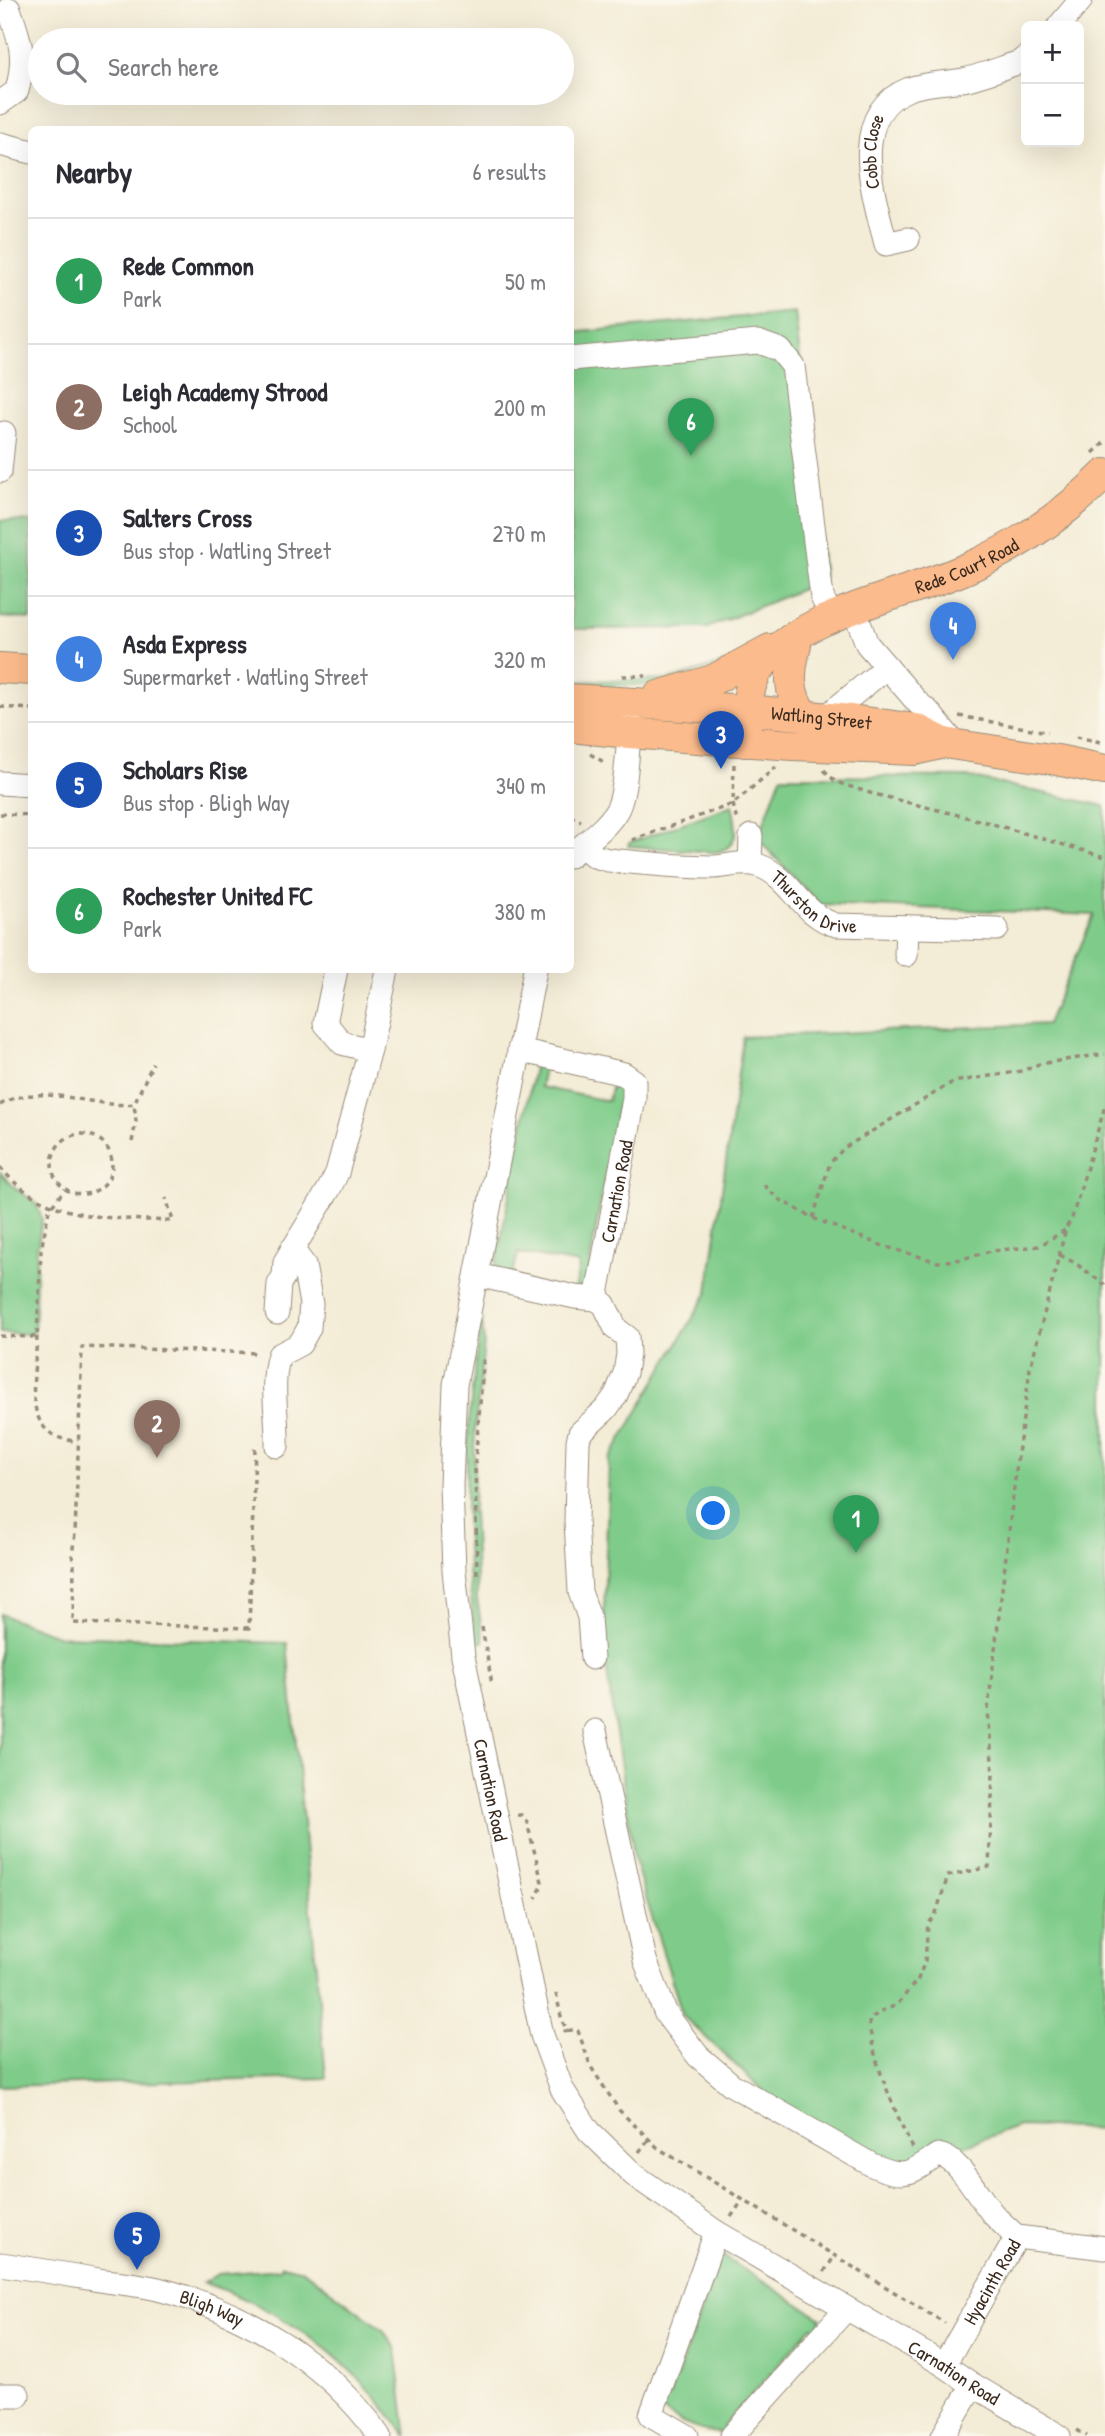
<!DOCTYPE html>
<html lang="en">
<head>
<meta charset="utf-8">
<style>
	:root { --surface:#fff; --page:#f7f7f7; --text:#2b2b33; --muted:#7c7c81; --line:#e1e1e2; --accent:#db2777 }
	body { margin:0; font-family:"Patrick Hand",sans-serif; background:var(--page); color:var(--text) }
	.controls { position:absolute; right:21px; top:21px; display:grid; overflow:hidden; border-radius:10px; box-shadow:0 7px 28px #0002 }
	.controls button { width:63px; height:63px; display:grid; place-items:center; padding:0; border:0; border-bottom:2px solid var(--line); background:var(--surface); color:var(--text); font:35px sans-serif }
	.you { position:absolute; left:714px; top:1514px; width:24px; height:24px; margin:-18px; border:5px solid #fff; border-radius:50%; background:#1a73e8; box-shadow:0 0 0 10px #1a73e833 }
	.badge { display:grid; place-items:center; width:46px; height:46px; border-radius:50%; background:var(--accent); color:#fff; font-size:23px; font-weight:700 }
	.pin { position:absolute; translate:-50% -58px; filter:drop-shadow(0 2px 4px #0008) }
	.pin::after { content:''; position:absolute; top:37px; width:24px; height:21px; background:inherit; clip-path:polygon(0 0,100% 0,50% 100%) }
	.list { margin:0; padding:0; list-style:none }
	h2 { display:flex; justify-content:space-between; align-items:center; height:91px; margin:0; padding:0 28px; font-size:30px }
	h2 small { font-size:23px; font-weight:400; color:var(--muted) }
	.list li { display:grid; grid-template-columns:46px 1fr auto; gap:21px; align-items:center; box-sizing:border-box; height:126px; padding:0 28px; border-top:2px solid var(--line) }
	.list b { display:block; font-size:26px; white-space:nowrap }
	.list p { margin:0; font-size:23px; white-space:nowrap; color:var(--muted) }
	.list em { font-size:23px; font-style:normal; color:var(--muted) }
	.icon { flex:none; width:38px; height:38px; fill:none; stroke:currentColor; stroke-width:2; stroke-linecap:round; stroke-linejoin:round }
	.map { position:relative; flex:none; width:1105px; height:2436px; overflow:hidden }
	.search { position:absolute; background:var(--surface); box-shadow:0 7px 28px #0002; left:28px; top:28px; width:546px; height:77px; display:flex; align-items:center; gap:18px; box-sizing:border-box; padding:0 24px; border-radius:38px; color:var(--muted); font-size:26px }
	.panel { position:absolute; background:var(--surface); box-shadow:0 7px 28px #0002; left:28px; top:126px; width:546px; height:847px; border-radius:10px }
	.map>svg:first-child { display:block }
	.green { fill:#7fcc8a; stroke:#5d7b54; stroke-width:2 }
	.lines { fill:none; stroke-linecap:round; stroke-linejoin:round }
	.minor-casing { stroke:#978b7a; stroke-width:25 }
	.major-casing { stroke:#978b7a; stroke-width:32 }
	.path { stroke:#978b7a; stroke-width:3.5; stroke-dasharray:5 5; stroke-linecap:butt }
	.minor { stroke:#fff; stroke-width:23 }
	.major { stroke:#fbbb8c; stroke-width:30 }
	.labels { text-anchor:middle; stroke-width:7; stroke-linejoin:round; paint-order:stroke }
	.street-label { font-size:19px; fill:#3b2a1e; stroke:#fbf7ec }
</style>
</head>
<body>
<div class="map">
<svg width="1105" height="2436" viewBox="0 0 1105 2436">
	<rect width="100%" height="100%" fill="#fbf7ec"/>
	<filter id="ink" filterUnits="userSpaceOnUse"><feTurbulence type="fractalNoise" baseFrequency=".0143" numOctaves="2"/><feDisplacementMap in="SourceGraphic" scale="14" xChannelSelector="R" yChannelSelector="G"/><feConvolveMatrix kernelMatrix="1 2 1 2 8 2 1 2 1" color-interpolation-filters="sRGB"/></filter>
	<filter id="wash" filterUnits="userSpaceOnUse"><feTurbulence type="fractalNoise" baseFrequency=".00686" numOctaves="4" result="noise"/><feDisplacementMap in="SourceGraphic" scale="28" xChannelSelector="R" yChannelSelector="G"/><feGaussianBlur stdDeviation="1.57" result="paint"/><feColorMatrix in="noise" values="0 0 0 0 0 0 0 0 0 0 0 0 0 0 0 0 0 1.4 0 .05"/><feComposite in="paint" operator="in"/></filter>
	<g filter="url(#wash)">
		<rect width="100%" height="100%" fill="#f3ecd6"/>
		<!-- green -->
		<g class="green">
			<path d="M795 312 824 580 707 628 571 629V333Z"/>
			<path d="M0 520 31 522V619L0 617Z"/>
			<path d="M733 661 658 685 571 686 570 681 667 680Z"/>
			<path d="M781 776 968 777 1105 806V2129L1019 2126 902 2168 773 2100 683 2016 635 1863 603 1645 609 1460 708 1292 743 1037 1047 1024 1094 915 819 904 758 839Z"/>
			<path d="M732 805C737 825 741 848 715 852L628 846 629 843Z"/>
			<path d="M546 1061 540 1087 608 1101 614 1075 623 1082 627 1099 618 1106 589 1267 593 1275 585 1287 575 1291 579 1264 518 1253 512 1278 495 1270 535 1062Z"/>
			<path d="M0 1172 16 1189 36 1203 42 1219 37 1249 34 1334 0 1333Z"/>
			<path d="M482 1318 484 1343 475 1428 473 1509 466 1511C466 1445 471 1383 482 1318Z"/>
			<path d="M473 1512 477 1600 484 1642 476 1643 468 1571 466 1513Z"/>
			<path d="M0 1614 60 1636 287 1643 326 2078 0 2086Z"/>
			<path d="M721 2255 821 2318 818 2331 812 2327 723 2427 725 2432C709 2436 674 2422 662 2409L664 2396H670L717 2267 710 2265Z"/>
			<path d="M282 2265 303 2270 383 2330 396 2349 407 2436C347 2356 296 2317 203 2282L218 2274 280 2269Z"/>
		</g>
	</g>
	<g filter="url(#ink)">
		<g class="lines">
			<!-- minor casing -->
			<g class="minor-casing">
				<g id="minor">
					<path d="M1059 26 1081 0"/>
					<path d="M0 103 17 91C26 56 21 43 9 9"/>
					<path d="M0 144 32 152"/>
					<path id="s1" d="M908 239 886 244C874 196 846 114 909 89 925 83 946 83 963 80 982 76 1001 68 1020 62L1026 57"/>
					<path d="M570 359 758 342 780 350 793 366 822 597 832 617"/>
					<path d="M0 471 4 433"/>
					<path d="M854 609 867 644 918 703 928 711 956 745"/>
					<path d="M831 719 833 711 887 667"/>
					<path d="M0 783 32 785"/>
					<path id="s2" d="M582 846 594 856 608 860C642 863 677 867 711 867 727 867 745 860 760 866 792 878 802 916 836 925L997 929"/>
					<path d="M570 856C585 843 607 828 617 810 627 792 628 741 630 719"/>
					<path d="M750 863 751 836"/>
					<path d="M906 955 907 927"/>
					<path d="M336 970 325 1023 342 1043 370 1050"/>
					<path id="s3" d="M535 970 455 1385 451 1485 454 1570 463 1656 542 2035 562 2089 589 2131 634 2175 716 2232 944 2365 973 2385 1059 2436"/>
					<path id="s4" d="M477 1275 575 1297 596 1299 634 1099V1081L624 1074 519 1050"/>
					<path d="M277 1313 279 1284 284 1276 285 1262 329 1189 337 1173 370 1050 387 970"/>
					<path d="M277 1446C278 1417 270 1384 279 1355L300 1344 309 1328 311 1304 304 1265 292 1249"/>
					<path d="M592 1658 589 1617 580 1592 576 1521 578 1441 580 1433 606 1409 616 1395 625 1373 628 1354 627 1337 616 1329 604 1304 596 1299"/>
					<path d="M595 1731 645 1960 666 2014 698 2056 732 2085 872 2165C906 2179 909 2174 938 2155 959 2157 979 2198 993 2214 1000 2222 1009 2229 1017 2237"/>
					<path d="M1017 2237 1105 2248"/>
					<path id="s5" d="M0 2264C35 2269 70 2275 105 2281 123 2283 141 2285 158 2289 247 2312 326 2361 380 2436"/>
					<path id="s6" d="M944 2365 1017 2237"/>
					<path d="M0 2395H18"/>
					<path d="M687 2436 651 2415 716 2232"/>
					<path d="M732 2436 846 2309"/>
					<path d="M943 2436 973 2385"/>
				</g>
			</g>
			<!-- major casing -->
			<g class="major-casing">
				<g id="major">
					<path d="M796 645C789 673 787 692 804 716"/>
					<path d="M0 668 32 670"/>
					<path d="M658 696 713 680 770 649"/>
					<path id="s7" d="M570 699 747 710 851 720 916 729 944 743"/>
					<path d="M570 727 629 733 793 745 915 750 944 743 1057 760 1105 770"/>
					<path id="s8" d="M745 742C747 719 745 688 759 669 797 614 903 596 963 570 1015 548 1065 514 1105 474"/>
				</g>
			</g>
			<!-- path -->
			<g class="path">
				<path d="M1093 453 1105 442"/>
				<path d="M622 676H646"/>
				<path d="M0 707 32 709"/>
				<path d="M959 716 1048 732"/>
				<path d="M1076 737 1105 743"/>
				<path d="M590 754 602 761H608"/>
				<path d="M734 764 733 804 737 822"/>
				<path d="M824 770 836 782 870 793 986 822 1105 857"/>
				<path d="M0 814 32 815"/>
				<path d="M570 816 581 821"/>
				<path d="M632 840 733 804 776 767"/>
				<path d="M0 1105C40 1080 91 1109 134 1104L153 1063"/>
				<circle cx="82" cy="1164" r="30"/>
				<path d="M132 1142 136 1121 134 1104"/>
				<path d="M0 1167C44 1221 109 1218 173 1221L166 1198"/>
				<path d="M764 1185 777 1198 813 1218 883 1246 938 1262 962 1259 991 1251 1039 1246 1065 1230"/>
				<path d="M813 1218 830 1163 844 1148 953 1082 1022 1071 1039 1064 1105 1054"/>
				<path d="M1060 1255 1075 1263 1105 1285"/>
				<path d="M0 1336 37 1337 41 1250 49 1210 65 1189"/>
				<path d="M37 1337C35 1378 19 1439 78 1441"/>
				<path d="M255 1448 249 1628 73 1623 74 1565 72 1555 75 1534 82 1347 259 1353"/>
				<path d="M477 1574 475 1464 484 1355"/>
				<path d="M482 1627 492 1685"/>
				<path d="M518 1815H522L527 1822 542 1882V1886L536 1898"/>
				<path d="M556 1993 562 2021 568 2031 560 2033"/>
				<path d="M568 2031 575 2029 578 2031 591 2067 619 2110 658 2148 945 2323"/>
				<path d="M913 2148C905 2135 900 2121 894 2107 882 2078 872 2053 869 2021L879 2012 897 2005 918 1979 925 1961 928 1924 935 1916 948 1876 989 1867 993 1774 988 1710 990 1692 1018 1454 1030 1369 1066 1228 1072 1218 1105 1106"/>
				<path d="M639 2152 648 2140"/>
				<path d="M731 2217 742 2201"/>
				<path d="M824 2272 834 2257"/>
				<path d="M1077 2430 1087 2436"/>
			</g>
			<!-- minor -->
			<use href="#minor" class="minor"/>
			<!-- major -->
			<use href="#major" class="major"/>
		</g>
	</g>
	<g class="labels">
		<!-- street labels -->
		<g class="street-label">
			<text dy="7" stroke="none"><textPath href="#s1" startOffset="117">Cobb Close</textPath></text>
			<text dy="7" stroke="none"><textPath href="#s8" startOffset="310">Rede Court Road</textPath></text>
			<text dy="7" stroke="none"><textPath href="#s7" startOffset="252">Watling Street</textPath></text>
			<text dy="7" stroke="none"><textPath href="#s2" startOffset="250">Thurston Drive</textPath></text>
			<text dy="7" stroke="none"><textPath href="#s4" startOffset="231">Carnation Road</textPath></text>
			<text dy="7" stroke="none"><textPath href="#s3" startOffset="831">Carnation Road</textPath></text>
			<text dy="7" stroke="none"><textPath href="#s6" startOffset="96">Hyacinth Road</textPath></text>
			<text dy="7" stroke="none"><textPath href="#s5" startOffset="217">Bligh Way</textPath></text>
			<text dy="7" stroke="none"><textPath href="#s3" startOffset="1628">Carnation Road</textPath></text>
		</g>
	</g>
</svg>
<div class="controls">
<button>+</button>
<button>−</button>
</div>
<div class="you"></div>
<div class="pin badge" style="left:856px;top:1553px;background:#2e9e5b">1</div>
<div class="pin badge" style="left:157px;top:1458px;background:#8d6e63">2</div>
<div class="pin badge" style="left:721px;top:769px;background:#1a4fb4">3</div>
<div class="pin badge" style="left:953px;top:660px;background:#3f7fe0">4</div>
<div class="pin badge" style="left:137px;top:2270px;background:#1a4fb4">5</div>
<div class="pin badge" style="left:691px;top:456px;background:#2e9e5b">6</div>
<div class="search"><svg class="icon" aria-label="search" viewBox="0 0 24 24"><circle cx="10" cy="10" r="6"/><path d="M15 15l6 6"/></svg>Search here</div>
<section class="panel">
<h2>Nearby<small>6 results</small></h2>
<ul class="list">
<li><span class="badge" style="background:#2e9e5b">1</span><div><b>Rede Common</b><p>Park</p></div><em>50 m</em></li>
<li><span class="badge" style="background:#8d6e63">2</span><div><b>Leigh Academy Strood</b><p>School</p></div><em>200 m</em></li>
<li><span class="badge" style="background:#1a4fb4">3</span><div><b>Salters Cross</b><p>Bus stop · Watling Street</p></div><em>270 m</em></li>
<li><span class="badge" style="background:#3f7fe0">4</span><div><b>Asda Express</b><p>Supermarket · Watling Street</p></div><em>320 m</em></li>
<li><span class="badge" style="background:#1a4fb4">5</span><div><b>Scholars Rise</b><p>Bus stop · Bligh Way</p></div><em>340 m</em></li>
<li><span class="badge" style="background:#2e9e5b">6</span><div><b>Rochester United FC</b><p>Park</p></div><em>380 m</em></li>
</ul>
</section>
</div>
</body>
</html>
